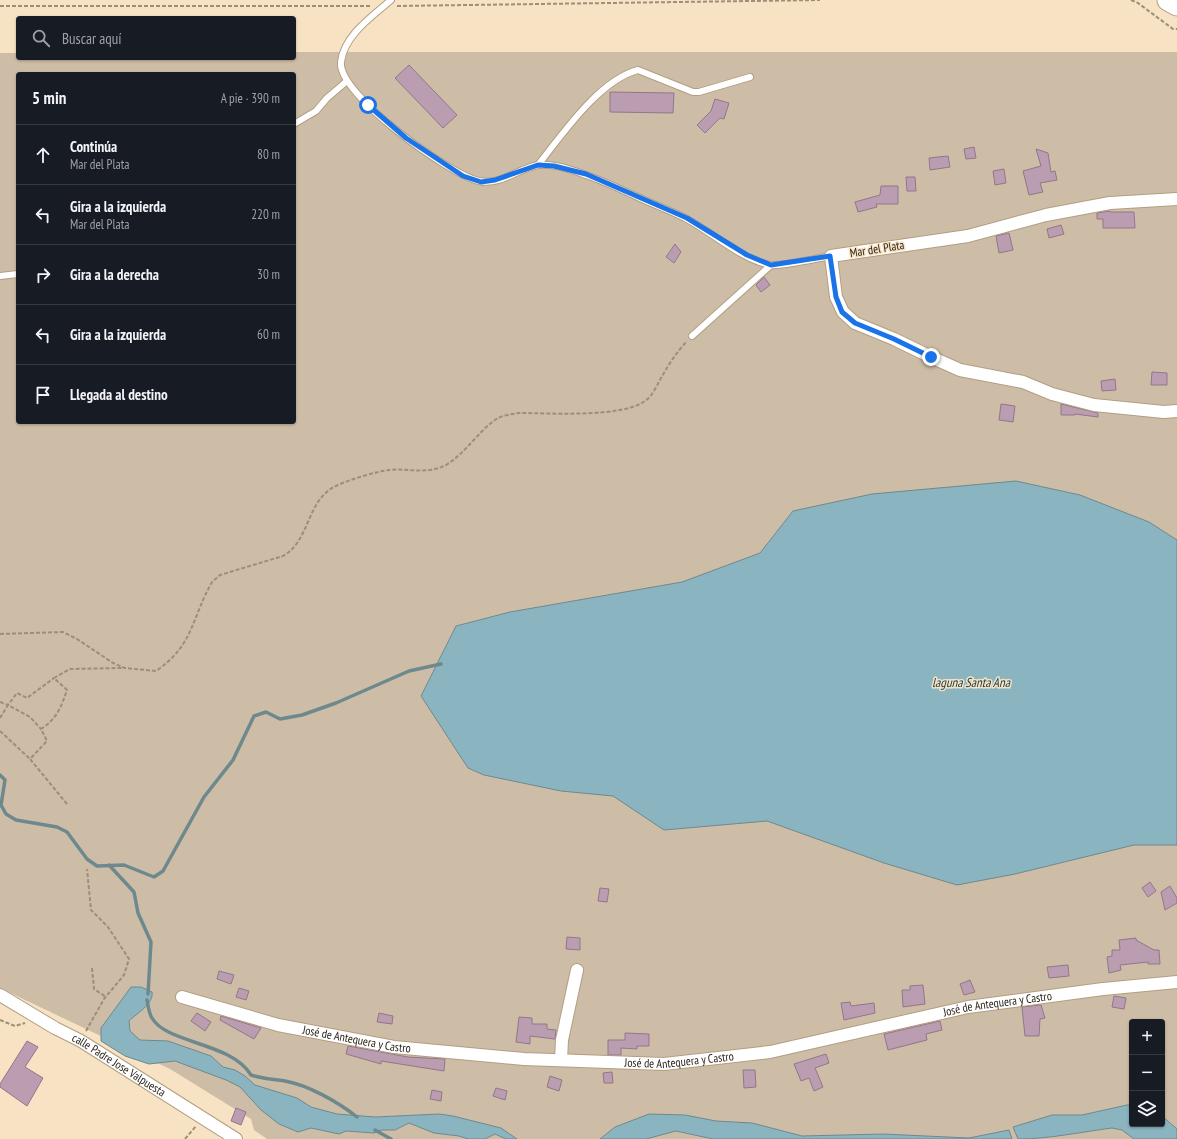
<!DOCTYPE html>
<html lang="es">
<head>
<meta charset="utf-8">
<style>
	:root { --surface:#171b24; --page:#20242c; --text:#f1f3f6; --muted:#9ea1a6; --line:#363941 }
	body { margin:0; font-family:"PT Sans Narrow",sans-serif; background:var(--page); color:var(--text) }
	.controls { position:absolute; right:12px; bottom:12px; display:grid; overflow:hidden; border-radius:4px; box-shadow:0 1px 3px #0004 }
	.controls button { width:36px; height:36px; display:grid; place-items:center; padding:0; border:0; border-bottom:1px solid var(--line); background:var(--surface); color:var(--text); font:20px sans-serif }
	.stop { position:absolute; width:12px; height:12px; margin:-9px; border:3px solid #1a73e8; border-radius:50%; background:#fff }
	.stop.end { background:#1a73e8; border-color:#fff; box-shadow:0 1px 4px #0008 }
	.list { margin:0; padding:0; list-style:none }
	h2 { display:flex; justify-content:space-between; align-items:center; height:52px; margin:0; padding:0 16px; font-size:17px }
	h2 small { font-size:13px; font-weight:400; color:var(--muted) }
	.list li { display:grid; grid-template-columns:26px 1fr auto; gap:12px; align-items:center; box-sizing:border-box; height:60px; padding:0 16px; border-top:1px solid var(--line) }
	.list b { display:block; font-size:15px; white-space:nowrap }
	.list p { margin:0; font-size:13px; white-space:nowrap; color:var(--muted) }
	.list em { font-size:13px; font-style:normal; color:var(--muted) }
	.icon { flex:none; width:22px; height:22px; fill:none; stroke:currentColor; stroke-width:2; stroke-linecap:round; stroke-linejoin:round }
	.map { position:relative; flex:none; width:1177px; height:1139px; overflow:hidden }
	.search { position:absolute; background:var(--surface); box-shadow:0 1px 3px #0004; left:16px; top:16px; width:280px; height:44px; display:flex; align-items:center; gap:10px; box-sizing:border-box; padding:0 14px; border-radius:4px; color:var(--muted); font-size:15px }
	.panel { position:absolute; background:var(--surface); box-shadow:0 1px 3px #0004; left:16px; top:72px; width:280px; height:352px; border-radius:4px }
	.map>svg:first-child { display:block }
	.green { fill:#cebda6; fill-rule:evenodd }
	.water { fill:#8ab4c0; stroke:#6e898e }
	.lines { fill:none; stroke-linecap:round; stroke-linejoin:round }
	.stream { stroke:#6e898e; stroke-width:3.5 }
	.building { fill:#bb9db1; stroke:#93768a }
	.lane-casing { stroke:#b29e82; stroke-width:8 }
	.street-casing { stroke:#b29e82; stroke-width:14 }
	.highway-casing { stroke:#b29e82; stroke-width:23 }
	.path { stroke:#9e8e79; stroke-width:2; stroke-dasharray:4 2; stroke-linecap:butt }
	.lane { stroke:#fff; stroke-width:6 }
	.street { stroke:#fff; stroke-width:12 }
	.highway { stroke:#fff; stroke-width:21 }
	.route { stroke:#1a73e8; stroke-width:5 }
	.labels { text-anchor:middle; stroke-width:3; stroke-linejoin:round; paint-order:stroke }
	.street-label { font-size:12px; fill:#2c2419; stroke:#f7e2c4 }
	.water-label { font-size:13px; font-style:italic; fill:#153c46; stroke:#f7e2c4 }
</style>
</head>
<body>
<div class="map">
<svg width="1177" height="1139" viewBox="0 0 1177 1139">
	<rect width="100%" height="100%" fill="#f7e2c4"/>
	<!-- green -->
	<path class="green" d="M294 52H1177V1139H267L254 1130 251 1119 170 1069 0 988V53H18V58H294ZM18 74H294V422H18ZM1132 1022H1162V1124H1132Z"/>
	<!-- water -->
	<g class="water">
		<path d="M1016 481 1080 495 1149 522 1177 540V845H1134L1015 874 957 885 884 863 767 821 664 830 613 796 561 791 484 775 468 768 421 696 456 626 510 612 682 582 760 553 793 511 872 494Z"/>
		<path d="M131 987H141L152 992C154 1004 137 1013 129 1021L130 1031 140 1040 168 1041 211 1056 223 1067 235 1070 245 1076 255 1085 297 1098 311 1107 337 1114 375 1117 439 1114 453 1116 501 1128 517 1139H506L495 1134 485 1139H468L459 1136 434 1133 409 1123 395 1130H382L374 1133 346 1131 339 1134 311 1128 298 1132 279 1124 261 1110 240 1087 226 1080 175 1061 149 1064 125 1056 101 1041V1028Z"/>
		<path d="M1127 1105H1132V1124H1162V1116L1177 1129V1139H1134L1122 1130 1112 1128C1081 1132 1049 1139 1018 1139L1013 1127 1052 1115H1082Z"/>
		<path d="M649 1114 685 1115 716 1121 752 1123 802 1136 883 1134 969 1138 1009 1130 1012 1139H713L676 1131 646 1139H600L615 1127Z"/>
	</g>
	<g class="lines">
		<!-- stream -->
		<g class="stream">
			<path d="M0 775 5 780 1 805 6 814 16 820 57 827 67 832 87 859 97 866 124 865 154 877 163 871 204 797 233 760 254 716 266 712 280 719 302 715 336 703 409 671 441 664"/>
			<path d="M109 865 134 892 138 913 151 942 148 994"/>
			<path d="M147 1000C148 1005 149 1014 152 1018 167 1044 231 1042 251 1075 263 1079 273 1079 285 1081 308 1085 338 1102 357 1117"/>
			<path d="M375 1130 391 1139"/>
		</g>
	</g>
	<!-- building -->
	<g class="building">
		<path d="M409 65 457 115 443 128 395 78Z"/>
		<path d="M610 92 674 93 673 113 610 112Z"/>
		<path d="M715 99 729 103 724 119 720 118 705 133 697 125 711 111Z"/>
		<path d="M974 147 976 158 966 159 964 149Z"/>
		<path d="M1036 149 1048 153 1051 172 1055 171 1057 180 1040 183 1043 192 1029 195 1023 171 1041 166Z"/>
		<path d="M948 156 950 167 930 170 929 158Z"/>
		<path d="M1004 169 1006 183 995 185 993 171Z"/>
		<path d="M906 177H915L916 191H907Z"/>
		<path d="M881 186H898V204H876L877 207 858 212 855 202 880 195Z"/>
		<path d="M1110 211V212H1134L1135 228H1103V219H1097V213Z"/>
		<path d="M1061 225 1064 234 1049 238 1047 229Z"/>
		<path d="M1009 233 1013 250 999 253 996 236Z"/>
		<path d="M675 244 681 252 674 263 666 257Z"/>
		<path d="M764 277 770 285 761 292 756 285Z"/>
		<path d="M1152 372 1167 373V385H1151Z"/>
		<path d="M1115 379 1116 390 1102 391 1101 381Z"/>
		<path d="M1001 404 1015 406 1013 422 999 420Z"/>
		<path d="M1061 404 1098 413V417L1075 414V415H1061Z"/>
		<path d="M1150 882 1156 891 1148 897 1142 888Z"/>
		<path d="M1170 886 1177 898V903L1165 910 1161 892Z"/>
		<path d="M600 888 609 889 607 902 598 901Z"/>
		<path d="M567 937 580 938V950L566 949Z"/>
		<path d="M1136 938V940L1154 950H1159L1160 964H1148V962L1120 965 1121 970 1109 973 1107 957 1112 956V950H1120L1119 940Z"/>
		<path d="M1068 965 1069 976 1049 978 1047 967Z"/>
		<path d="M219 971 234 975 231 984 217 979Z"/>
		<path d="M970 980 975 992 964 995 960 984Z"/>
		<path d="M923 985 925 1004 903 1007 902 990H910V986Z"/>
		<path d="M239 988 249 991 246 1000 236 997Z"/>
		<path d="M1114 996 1126 998 1124 1009 1112 1007Z"/>
		<path d="M850 1002 851 1006 874 1003 875 1013 844 1020 841 1003Z"/>
		<path d="M1041 1005 1045 1018 1040 1019 1039 1036H1025L1022 1007Z"/>
		<path d="M197 1013 211 1022 205 1031 191 1021Z"/>
		<path d="M379 1013 393 1016 392 1024 377 1022Z"/>
		<path d="M221 1016 261 1028 254 1039 220 1020Z"/>
		<path d="M519 1017 532 1018V1024H547V1029L556 1030 555 1039 530 1036V1044L516 1042Z"/>
		<path d="M940 1021 942 1030 926 1034 927 1040 888 1050 884 1034Z"/>
		<path d="M625 1033 649 1034V1046H637V1049L621 1048V1055H608V1040H625Z"/>
		<path d="M27 1041 38 1047 25 1067 43 1078 27 1106 0 1087V1084Z"/>
		<path d="M348 1046 408 1057 445 1059 444 1071 381 1061V1064L346 1054Z"/>
		<path d="M826 1054 829 1063 815 1068 823 1087 814 1091 809 1078 801 1081 794 1064Z"/>
		<path d="M743 1070H755L756 1087 744 1088Z"/>
		<path d="M612 1072 613 1083H604L603 1073Z"/>
		<path d="M550 1076 562 1080 559 1091 547 1087Z"/>
		<path d="M496 1088 507 1091 505 1100 493 1096Z"/>
		<path d="M432 1090 442 1092 441 1101 430 1099Z"/>
		<path d="M236 1108 246 1112 241 1125 231 1121Z"/>
	</g>
	<g class="lines">
		<!-- lane casing -->
		<g class="lane-casing">
			<g id="lane">
				<path d="M391 0C373 16 344 35 341 62 337 94 450 175 479 181 500 186 519 168 538 165 553 163 572 170 586 175 604 181 622 190 640 198 655 205 672 211 687 219 713 233 741 259 770 265 778 267 819 258 831 256"/>
				<path d="M294 124 316 111 327 98 347 81"/>
				<path d="M538 165C562 135 599 80 638 70L693 92H699L750 77"/>
				<path d="M0 276 18 274"/>
				<path d="M692 336 771 265"/>
			</g>
		</g>
		<!-- street casing -->
		<g class="street-casing">
			<g id="street">
				<path d="M1177 199 1110 203 1046 215 968 236 831 256 836 297 843 312 855 323 894 339 931 357 960 370 1023 382 1052 394 1094 405 1164 412 1177 411"/>
				<path id="s1" d="M0 995 55 1028 81 1041 236 1139"/>
				<path id="s2" d="M182 997 278 1025 394 1047 524 1059 664 1064 770 1052 968 1007 1103 989 1177 982"/>
				<path d="M561 1060 562 1040 577 970"/>
			</g>
		</g>
		<!-- highway casing -->
		<g class="highway-casing">
			<path id="highway" d="M1168 0 1177 5"/>
		</g>
		<!-- path -->
		<g class="path">
			<path d="M1131 0 1138 3 1173 29H1177"/>
			<path d="M0 6H371"/>
			<path d="M397 6 820 0"/>
			<path d="M0 634 63 632 77 639 113 663 125 668 156 671C194 645 191 619 212 582L220 575 283 556C310 541 306 502 334 487 344 481 378 471 389 470 409 468 427 475 446 465 466 453 479 430 498 418 504 415 512 414 519 413 548 413 622 418 645 401 654 395 658 382 664 373 670 362 678 351 687 341"/>
			<path d="M0 702 8 705 17 693 27 698 54 678"/>
			<path d="M0 718 8 705 30 717 41 729"/>
			<path d="M0 731 30 759"/>
			<path d="M67 804 30 759 47 741 41 729C57 719 61 707 67 690L54 678 70 669 122 668"/>
			<path d="M92 968 94 989 106 997"/>
			<path d="M0 1020 15 1026 25 1023"/>
			<path d="M86 1031 104 999 124 975 129 959 108 927 91 910 87 869"/>
			<path d="M185 1139 196 1126"/>
		</g>
		<!-- lane -->
		<use href="#lane" class="lane"/>
		<!-- street -->
		<use href="#street" class="street"/>
		<!-- highway -->
		<use href="#highway" class="highway"/>
	</g>
	<g class="lines">
		<!-- route -->
		<path class="route" d="M368 105 406 138 463 176 481 182 495 180 538 165 554 166 586 174 687 218 747 255 771 265 830 256 836 297 842 312 855 323 894 339 931 357"/>
	</g>
	<g class="labels">
		<!-- street labels -->
		<g class="street-label">
			<text transform="translate(877 249) rotate(-9)" y="4">Mar del Plata</text>
			<text dy="4" stroke="none"><textPath href="#s2" startOffset="828">José de Antequera y Castro</textPath></text>
			<text dy="4" stroke="none"><textPath href="#s2" startOffset="180">José de Antequera y Castro</textPath></text>
			<text dy="4" stroke="none"><textPath href="#s2" startOffset="504">José de Antequera y Castro</textPath></text>
			<text dy="4" stroke="none"><textPath href="#s1" startOffset="138">calle Padre Jose Valpuesta</textPath></text>
		</g>
		<!-- water labels -->
		<g class="water-label">
			<text x="971" y="687">laguna Santa Ana</text>
		</g>
	</g>
</svg>
<div class="controls">
<button>+</button>
<button>−</button>
<button><svg class="icon" aria-label="layers" viewBox="0 0 24 24"><path d="M12 4l9 5-9 5-9-5zM3 14l9 5 9-5"/></svg></button>
</div>
<div class="stop" style="left:368px;top:105px"></div>
<div class="stop end" style="left:931px;top:357px"></div>
<div class="search"><svg class="icon" aria-label="search" viewBox="0 0 24 24"><circle cx="10" cy="10" r="6"/><path d="M15 15l6 6"/></svg>Buscar aquí</div>
<section class="panel">
<h2>5 min<small>A pie · 390 m</small></h2>
<ul class="list">
<li><svg class="icon" aria-label="ahead" viewBox="0 0 24 24"><path d="M12 20V5M6 11l6-6 6 6"/></svg><div><b>Continúa</b><p>Mar del Plata</p></div><em>80 m</em></li>
<li><svg class="icon" aria-label="left" viewBox="0 0 24 24"><path d="M17 20v-9H6M10 6l-5 5 5 5"/></svg><div><b>Gira a la izquierda</b><p>Mar del Plata</p></div><em>220 m</em></li>
<li><svg class="icon" aria-label="right" viewBox="0 0 24 24"><path d="M7 20v-9h11M14 6l5 5-5 5"/></svg><div><b>Gira a la derecha</b></div><em>30 m</em></li>
<li><svg class="icon" aria-label="left" viewBox="0 0 24 24"><path d="M17 20v-9H6M10 6l-5 5 5 5"/></svg><div><b>Gira a la izquierda</b></div><em>60 m</em></li>
<li><svg class="icon" aria-label="arrive" viewBox="0 0 24 24"><path d="M6 21V4h12l-3 4 3 4H6"/></svg><div><b>Llegada al destino</b></div></li>
</ul>
</section>
</div>
</body>
</html>
